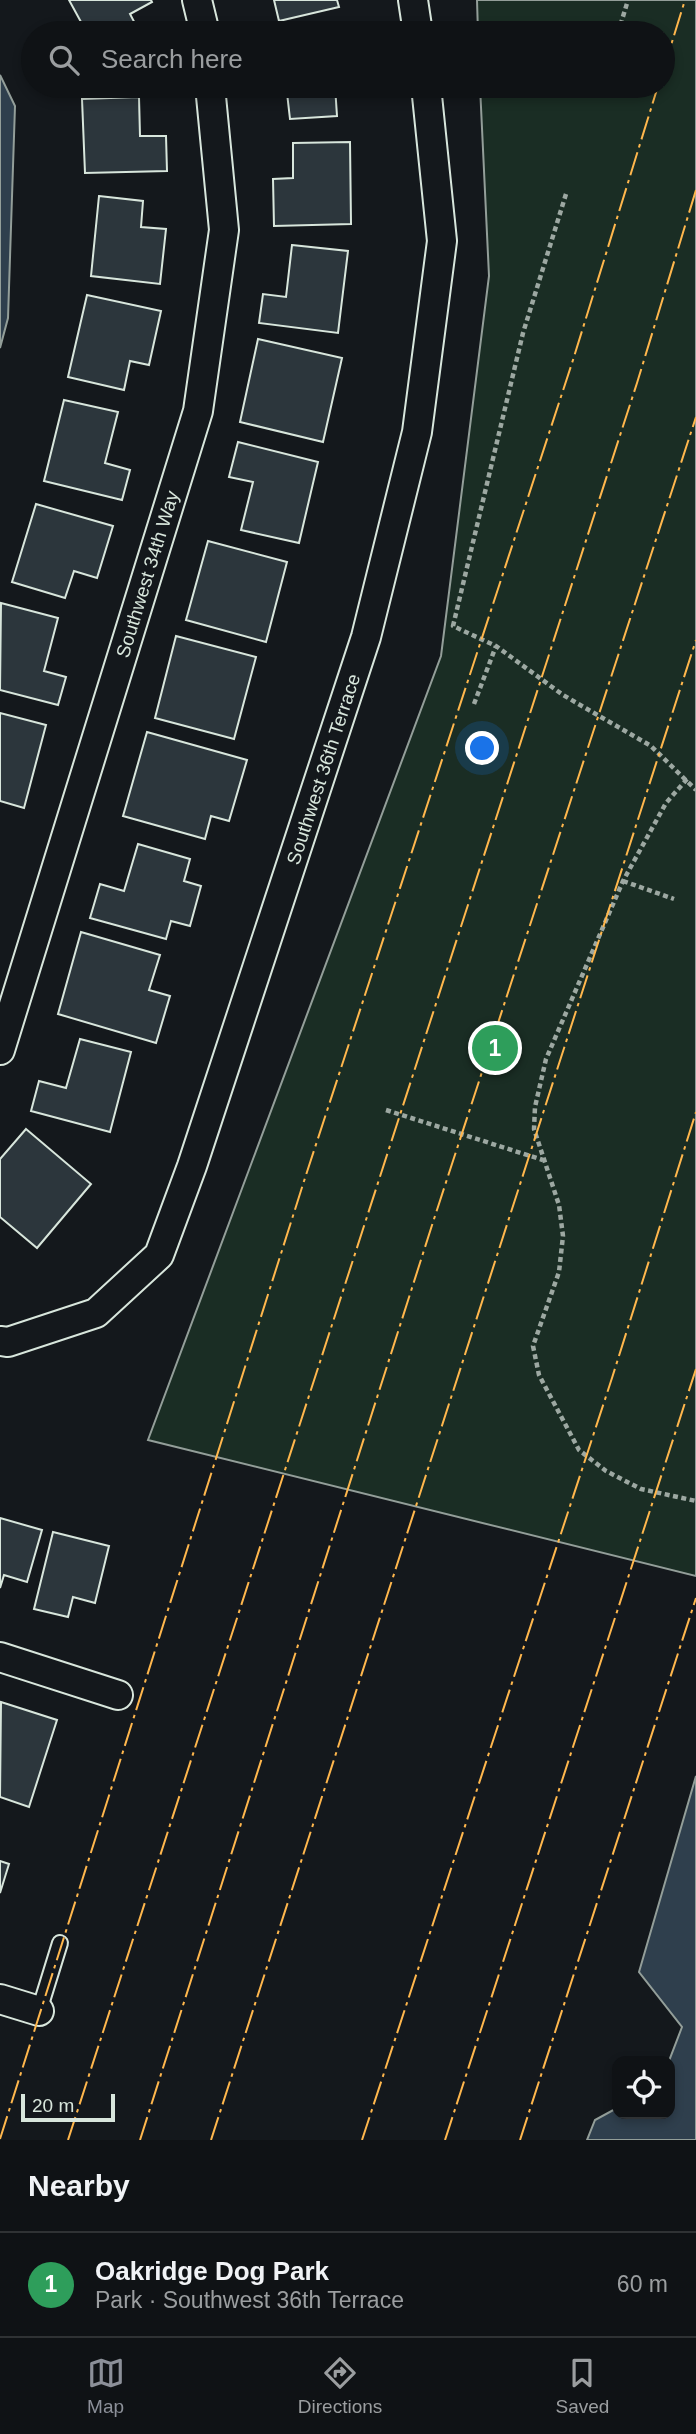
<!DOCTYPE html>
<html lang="en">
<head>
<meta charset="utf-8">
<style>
	:root { --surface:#0f1215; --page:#181b1e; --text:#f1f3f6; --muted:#9b9ea0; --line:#2f3234; --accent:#8c9099 }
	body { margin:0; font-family:Arial,sans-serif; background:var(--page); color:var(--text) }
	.controls { position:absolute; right:21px; bottom:21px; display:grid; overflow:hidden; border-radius:14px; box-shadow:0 4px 10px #0003 }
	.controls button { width:63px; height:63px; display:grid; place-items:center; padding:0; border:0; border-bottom:2px solid var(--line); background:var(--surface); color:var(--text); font:35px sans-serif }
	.scale { position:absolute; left:21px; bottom:18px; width:94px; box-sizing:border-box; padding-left:7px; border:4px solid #d8e6dc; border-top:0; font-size:19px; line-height:24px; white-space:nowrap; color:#d8e6dc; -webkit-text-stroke:5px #14181c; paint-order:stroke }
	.you { position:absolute; left:483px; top:749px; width:24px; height:24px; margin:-18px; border:5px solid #fff; border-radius:50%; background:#1a73e8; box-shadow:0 0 0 10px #1a73e833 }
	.badge { display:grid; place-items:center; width:46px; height:46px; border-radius:50%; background:var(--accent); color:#fff; font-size:23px; font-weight:700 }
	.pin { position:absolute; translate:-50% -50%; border:4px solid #fff; box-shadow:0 2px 7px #0006 }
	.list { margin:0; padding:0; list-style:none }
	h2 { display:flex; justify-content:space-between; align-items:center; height:91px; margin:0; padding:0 28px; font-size:30px }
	h2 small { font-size:23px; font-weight:400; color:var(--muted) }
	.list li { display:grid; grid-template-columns:46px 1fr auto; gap:21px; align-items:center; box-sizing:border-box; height:105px; padding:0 28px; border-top:2px solid var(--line) }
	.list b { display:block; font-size:26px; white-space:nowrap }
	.list p { margin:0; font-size:23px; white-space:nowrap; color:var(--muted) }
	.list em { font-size:23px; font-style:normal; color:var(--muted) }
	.icon { flex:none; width:38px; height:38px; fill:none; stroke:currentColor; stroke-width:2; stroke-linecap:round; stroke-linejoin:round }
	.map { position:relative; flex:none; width:696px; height:2140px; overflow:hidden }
	.search { position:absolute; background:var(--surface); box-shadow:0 4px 10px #0003; left:21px; right:21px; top:21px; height:77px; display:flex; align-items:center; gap:18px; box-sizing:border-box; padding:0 24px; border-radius:38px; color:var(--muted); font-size:26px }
	.sheet { height:196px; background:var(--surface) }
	nav { display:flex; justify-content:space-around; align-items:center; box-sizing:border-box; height:98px; border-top:2px solid var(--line); background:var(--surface); font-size:19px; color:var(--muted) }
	nav a { display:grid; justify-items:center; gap:4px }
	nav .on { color:var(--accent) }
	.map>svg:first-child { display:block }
	.green { fill:#1a2d24; stroke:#939e99; stroke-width:2 }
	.water { fill:#2f3f4d; stroke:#939e99; stroke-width:2 }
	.building { fill:#2c363c; stroke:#d8e6dc; stroke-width:2 }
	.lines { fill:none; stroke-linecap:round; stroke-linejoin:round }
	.lane-casing { stroke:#d8e6dc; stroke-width:18 }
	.street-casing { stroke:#d8e6dc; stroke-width:32 }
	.path { stroke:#9da8a2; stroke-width:4.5; stroke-dasharray:5 3.5; stroke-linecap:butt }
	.lane { stroke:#14181c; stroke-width:14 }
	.street { stroke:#14181c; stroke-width:28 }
	.power { stroke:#ffb74d; stroke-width:2; stroke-dasharray:24 5 3.5 5; stroke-linecap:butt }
	.labels { text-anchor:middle; stroke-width:5; stroke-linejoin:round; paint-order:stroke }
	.street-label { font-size:19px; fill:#d8e6dc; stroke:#14181c }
</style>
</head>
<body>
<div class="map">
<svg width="696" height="2140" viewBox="0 0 696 2140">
	<rect width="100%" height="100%" fill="#14181c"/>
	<!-- green -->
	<path class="green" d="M477 0H696V1576L148 1440 441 656 489 276 480 86H663V33H478Z"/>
	<!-- water -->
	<g class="water">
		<path d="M0 75 15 106 8 318 0 348Z"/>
		<path d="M696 1776V2140H587L595 2120 617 2108V2114H670L669 2061 682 2027 639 1972Z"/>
	</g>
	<!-- building -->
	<g class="building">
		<path d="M69 0H151L152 2 130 14 140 33H87Z"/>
		<path d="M274 0H337L339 7 279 21Z"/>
		<path d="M262 86H335L337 116 290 119 287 93 263 95Z"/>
		<path d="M139 97 140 136H166L167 171 85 173 82 99Z"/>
		<path d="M350 142 351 224 274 226 273 179 293 178V143Z"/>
		<path d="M99 196 143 201 141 227 166 229 160 284 91 276Z"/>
		<path d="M292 245 348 251 338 333 259 323 263 294 286 297Z"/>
		<path d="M87 295 161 311 149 365 130 361 124 390 68 377Z"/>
		<path d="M258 339 342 358 323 442 240 422Z"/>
		<path d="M64 400 118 412 105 463 130 470 122 500 44 481Z"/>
		<path d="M238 442 318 462 299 543 241 530 253 482 229 477Z"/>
		<path d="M36 504 113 526 97 578 74 571 65 598 12 582Z"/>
		<path d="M208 541 287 562 266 642 186 620Z"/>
		<path d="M1 603 58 618 44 671 66 677 58 705 0 690Z"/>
		<path d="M176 636 256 657 234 739 155 718Z"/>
		<path d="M0 713 46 725 24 808 0 801Z"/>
		<path d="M147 732 247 760 229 821 211 816 205 839 123 816Z"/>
		<path d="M138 844 190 859 184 881 201 886 190 926 171 921 166 939 90 918 100 884 124 891Z"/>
		<path d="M81 932 160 955 149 990 170 996 156 1043 58 1014Z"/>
		<path d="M80 1039 131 1052 110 1132 31 1111 39 1081 66 1088Z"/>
		<path d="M26 1129 91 1184 37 1248 0 1217V1159Z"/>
		<path d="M0 1518 42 1530 27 1582 4 1575 0 1588Z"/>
		<path d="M53 1532 109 1546 95 1603 73 1597 68 1617 34 1609Z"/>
		<path d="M1 1702 57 1720 29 1807 0 1797Z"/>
		<path d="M0 1861 9 1864 0 1893Z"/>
	</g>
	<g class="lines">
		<!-- lane casing -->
		<g class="lane-casing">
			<path id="lane" d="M39 2011 60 1943"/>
		</g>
		<!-- street casing -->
		<g class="street-casing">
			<g id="street">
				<path d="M197 0 205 33"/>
				<path d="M413 0 418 33"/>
				<path d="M0 1050 198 411 224 230 210 86"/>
				<path d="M0 1341 8 1342 96 1313 159 1255 192 1166 366 637 417 432 442 241 426 86"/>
				<path d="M0 1657 118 1695"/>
				<path d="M0 1999 39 2011"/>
			</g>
		</g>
		<!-- path -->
		<g class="path">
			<path d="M618 33 628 0"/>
			<path d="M598 95 601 86"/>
			<path d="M566 194 523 333 453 626 496 646 563 695 651 746 696 790"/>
			<path d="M474 704 496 646"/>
			<path d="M687 779 666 803 623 881 546 1059 535 1107 534 1129 559 1205 563 1236 559 1272 533 1346 539 1375 579 1450 606 1471 641 1489 696 1501"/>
			<path d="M623 881 674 899"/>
			<path d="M386 1110 543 1160"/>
		</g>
		<!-- lane -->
		<use href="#lane" class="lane"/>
		<!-- street -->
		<use href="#street" class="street"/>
		<!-- power -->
		<g class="power">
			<path d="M663 71 685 0"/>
			<path d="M0 2139 305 1178 573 360 658 86"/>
			<path d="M68 2140 637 383 696 190"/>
			<path d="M140 2140 434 1219 696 417"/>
			<path d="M211 2140 696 640"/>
			<path d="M362 2140 612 1378 696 1112"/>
			<path d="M445 2140 696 1369"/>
			<path d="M520 2140 696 1598"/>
		</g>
	</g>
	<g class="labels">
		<!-- street labels -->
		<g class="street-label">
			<text transform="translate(147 574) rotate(-73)" y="7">Southwest 34th Way</text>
			<text transform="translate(323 769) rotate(-72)" y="7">Southwest 36th Terrace</text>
		</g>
	</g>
</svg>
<div class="controls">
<button><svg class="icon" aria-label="locate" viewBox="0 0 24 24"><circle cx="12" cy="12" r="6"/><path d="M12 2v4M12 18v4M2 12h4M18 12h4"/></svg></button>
</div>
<div class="scale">20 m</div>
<div class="you"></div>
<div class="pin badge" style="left:495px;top:1048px;background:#2e9e5b">1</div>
<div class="search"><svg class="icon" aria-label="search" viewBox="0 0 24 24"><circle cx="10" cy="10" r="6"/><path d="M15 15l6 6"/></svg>Search here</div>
</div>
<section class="sheet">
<h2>Nearby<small></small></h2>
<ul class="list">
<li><span class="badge" style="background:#2e9e5b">1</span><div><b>Oakridge Dog Park</b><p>Park · Southwest 36th Terrace</p></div><em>60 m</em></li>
</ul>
</section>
<nav>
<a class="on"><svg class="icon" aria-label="map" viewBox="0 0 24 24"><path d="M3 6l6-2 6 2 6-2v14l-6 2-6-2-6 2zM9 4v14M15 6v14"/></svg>Map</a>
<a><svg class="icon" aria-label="directions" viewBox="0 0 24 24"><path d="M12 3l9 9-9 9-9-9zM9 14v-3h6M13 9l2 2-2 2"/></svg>Directions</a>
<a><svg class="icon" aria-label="saved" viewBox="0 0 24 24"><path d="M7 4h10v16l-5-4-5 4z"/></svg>Saved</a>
</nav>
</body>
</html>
